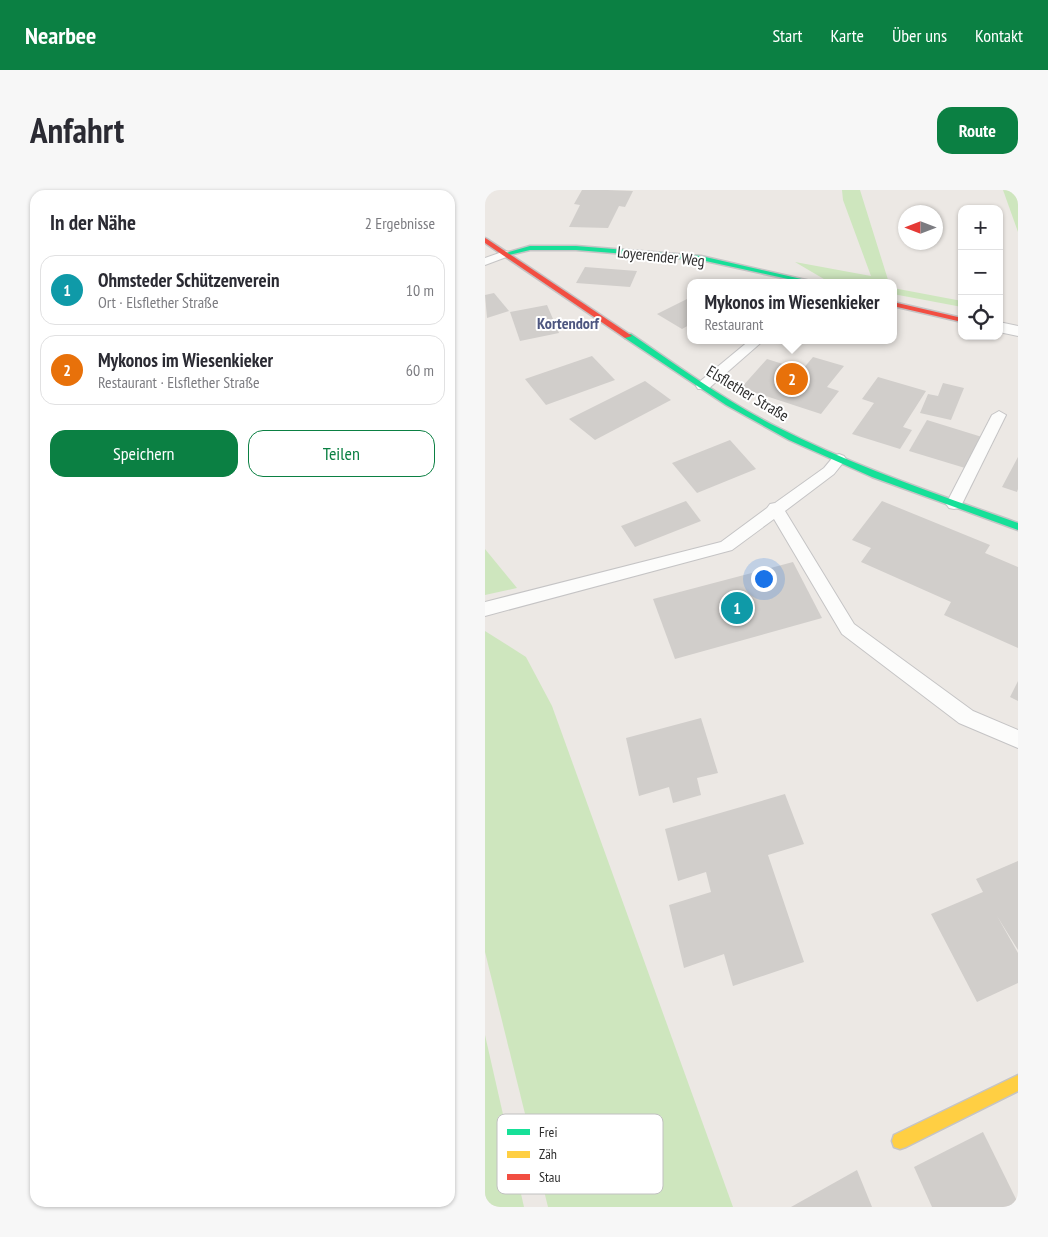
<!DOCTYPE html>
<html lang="de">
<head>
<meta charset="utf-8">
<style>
	:root { --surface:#fff; --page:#f7f7f7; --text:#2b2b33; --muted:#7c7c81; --line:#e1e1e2; --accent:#0b8043 }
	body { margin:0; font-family:"PT Sans Narrow",sans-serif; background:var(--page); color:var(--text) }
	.controls { position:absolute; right:15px; top:15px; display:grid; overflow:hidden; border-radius:10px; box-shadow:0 1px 4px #0004 }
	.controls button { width:45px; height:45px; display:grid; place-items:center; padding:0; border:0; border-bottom:1px solid var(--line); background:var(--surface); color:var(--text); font:25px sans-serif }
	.compass { position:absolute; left:413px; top:15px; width:45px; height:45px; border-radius:50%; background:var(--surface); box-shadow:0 1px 4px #0004; rotate:270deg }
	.you { position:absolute; left:278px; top:388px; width:18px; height:18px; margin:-12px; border:4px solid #fff; border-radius:50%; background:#1a73e8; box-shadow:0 0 0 8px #1a73e833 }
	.badge { display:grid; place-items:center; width:32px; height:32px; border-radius:50%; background:var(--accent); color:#fff; font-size:16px; font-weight:700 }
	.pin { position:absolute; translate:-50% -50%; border:2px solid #fff; box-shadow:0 1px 5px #0006 }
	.popup { position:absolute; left:202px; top:89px; width:210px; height:65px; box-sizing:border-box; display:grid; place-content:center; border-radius:10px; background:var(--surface); filter:drop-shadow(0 1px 4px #0005); font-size:16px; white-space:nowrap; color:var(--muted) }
	.popup b { font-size:19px; color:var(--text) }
	.popup::after { content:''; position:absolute; left:50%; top:100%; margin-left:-10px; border:10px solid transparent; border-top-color:var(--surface) }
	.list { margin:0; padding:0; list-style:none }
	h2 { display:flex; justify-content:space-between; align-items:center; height:65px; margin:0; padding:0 20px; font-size:21px }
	h2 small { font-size:16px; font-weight:400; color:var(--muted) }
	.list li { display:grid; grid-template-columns:32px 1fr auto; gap:15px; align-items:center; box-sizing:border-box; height:70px; margin:0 10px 10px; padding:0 10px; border:1px solid var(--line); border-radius:15px }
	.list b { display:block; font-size:19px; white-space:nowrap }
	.list p { margin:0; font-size:16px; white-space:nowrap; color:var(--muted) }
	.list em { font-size:16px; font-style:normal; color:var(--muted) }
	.actions { display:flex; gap:10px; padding:15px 20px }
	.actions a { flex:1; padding:11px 0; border:1px solid var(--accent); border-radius:15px; text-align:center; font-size:18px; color:var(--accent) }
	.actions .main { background:var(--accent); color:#fff }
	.icon { flex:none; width:28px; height:28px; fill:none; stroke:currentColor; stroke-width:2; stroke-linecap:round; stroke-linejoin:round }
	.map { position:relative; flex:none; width:533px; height:1017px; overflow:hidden; border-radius:15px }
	header { display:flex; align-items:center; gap:30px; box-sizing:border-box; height:70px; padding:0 25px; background:var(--accent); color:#fff }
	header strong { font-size:24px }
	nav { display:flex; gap:28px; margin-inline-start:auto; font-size:18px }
	.intro { display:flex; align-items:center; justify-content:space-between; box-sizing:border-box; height:120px; padding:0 30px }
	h1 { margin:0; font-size:35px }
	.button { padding:12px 22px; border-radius:15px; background:var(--accent); color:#fff; font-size:18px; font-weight:700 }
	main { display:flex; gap:30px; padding:0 30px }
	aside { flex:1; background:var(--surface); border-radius:15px; box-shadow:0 1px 4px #0004 }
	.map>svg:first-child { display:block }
	.green { fill:#cee6be }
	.building { fill:#d1cecb }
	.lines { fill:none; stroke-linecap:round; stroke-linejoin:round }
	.lane-casing { stroke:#c5c4c5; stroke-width:2 }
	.street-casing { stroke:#c5c4c5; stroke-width:2 }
	.fast-casing { stroke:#c5c4c5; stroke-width:3 }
	.slow-casing { stroke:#c5c4c5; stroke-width:3 }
	.jam-casing { stroke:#c5c4c5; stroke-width:3 }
	.lane { fill:#fcfcfb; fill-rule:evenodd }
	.street { fill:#fcfcfb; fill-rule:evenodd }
	.fast { fill:#16e098; fill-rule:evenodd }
	.slow { fill:#ffcf43; fill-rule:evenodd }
	.jam { fill:#f24e42; fill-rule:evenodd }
	.labels { text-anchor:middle; stroke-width:4; stroke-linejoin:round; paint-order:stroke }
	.far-street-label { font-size:16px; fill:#2e2e2e; stroke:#fff }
	.far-neighbourhood-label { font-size:16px; font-weight:bold; fill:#4d5680; stroke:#fff }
	.key { fill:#fff; stroke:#c0c0c0; stroke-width:1 }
	.key-label { font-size:14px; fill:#2e2e2e }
</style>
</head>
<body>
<header>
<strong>Nearbee</strong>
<nav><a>Start</a><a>Karte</a><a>Über uns</a><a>Kontakt</a></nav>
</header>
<div class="intro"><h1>Anfahrt</h1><a class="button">Route</a></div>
<main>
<aside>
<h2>In der Nähe<small>2 Ergebnisse</small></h2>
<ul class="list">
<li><span class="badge" style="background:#0f9aa8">1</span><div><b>Ohmsteder Schützenverein</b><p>Ort · Elsflether Straße</p></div><em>10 m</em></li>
<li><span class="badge" style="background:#e8710a">2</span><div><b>Mykonos im Wiesenkieker</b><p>Restaurant · Elsflether Straße</p></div><em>60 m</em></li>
</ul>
<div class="actions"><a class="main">Speichern</a><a>Teilen</a></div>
</aside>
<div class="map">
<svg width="533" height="1017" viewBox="0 0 533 1017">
	<rect width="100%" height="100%" fill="#ece8e4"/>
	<!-- green -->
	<g class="green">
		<path d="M357 0H375L404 93 344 92 310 72 386 86 358 10Z"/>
		<path d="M518 0H533V42Z"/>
		<path d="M408 98 477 111V117L408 104Z"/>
		<path d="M0 359 32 398 0 405Z"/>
		<path d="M0 441 41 467 67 516 248 1017H63L0 762Z"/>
		<path d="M0 845 39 1017H0Z"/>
	</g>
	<!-- building -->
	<g class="building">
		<path d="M97 0H122L148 1 140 17 134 16 123 38 84 37 95 15 89 14Z"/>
		<path d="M100 77 152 81 145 97 91 93Z"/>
		<path d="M9 103 24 121 2 128 0 105Z"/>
		<path d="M206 107V134L197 139 172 124Z"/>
		<path d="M62 115 74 143 35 151 25 122Z"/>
		<path d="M107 166 130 190 61 215 40 189Z"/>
		<path d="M328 167 359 176 342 197 354 201 336 224 256 198 282 169 317 180Z"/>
		<path d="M393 187 441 201 418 237 427 240 415 259 367 244 389 213 377 209Z"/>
		<path d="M160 191 186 210 110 250 84 229Z"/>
		<path d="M458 193 479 198 466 230 435 223 443 204 453 206Z"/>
		<path d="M442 230 497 247 480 278 424 261Z"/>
		<path d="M245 250 271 279 212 303 187 273Z"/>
		<path d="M533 267V299L532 302 517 297Z"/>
		<path d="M201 311 216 331 150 357 136 336Z"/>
		<path d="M397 311 505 355 500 363 533 377V458L459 425 466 412 376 372 386 358 367 350Z"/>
		<path d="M308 372 337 428 190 469 168 409Z"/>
		<path d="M533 491V511L525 507Z"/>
		<path d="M216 528 233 583 212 588 216 605 188 613 184 597 154 606 141 548Z"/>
		<path d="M300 604 319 654 283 665 319 772 248 796 239 764 199 778 184 715 226 702 221 682 193 691 180 639Z"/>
		<path d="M533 671V760L512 726 533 763V793L492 812 446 724 498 702 491 689Z"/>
		<path d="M498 942 533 1013V1017H447L429 977Z"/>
		<path d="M372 980 387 1017H306Z"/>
	</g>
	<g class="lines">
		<!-- lane casing -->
		<g class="lane-casing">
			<g id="lane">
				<path d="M20 61 24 62 25 64 24 66 0 75V68Z"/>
				<path d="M265 150H279L223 199H213L211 196 213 193Z"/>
				<path d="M514 221 521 225 477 314 474 318 469 319 464 318 461 314 507 225Z"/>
				<path d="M354 264 359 266 361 269 349 284 300 321 369 434 488 521 533 540V558L474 533 357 444 289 329 247 360 0 426V412L236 352 282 318 285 314 290 313 339 278 349 266Z"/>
			</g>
		</g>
		<!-- street casing -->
		<g class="street-casing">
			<path id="street" d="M514 132 533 136V146L514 142Z"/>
		</g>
		<!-- fast casing -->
		<g class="fast-casing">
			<g id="fast">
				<path d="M45 56H91L216 66 334 93H321L216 70 91 60H45L20 66 17 64Z"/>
				<path d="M140 144H146C193 176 239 210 290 236 368 276 451 304 533 333V340L387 287 304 250 241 215 140 148Z"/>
			</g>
		</g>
		<!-- slow casing -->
		<g class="slow-casing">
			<path id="slow" d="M533 885V901L421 957 415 959 409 957 407 951 409 945Z"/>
		</g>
		<!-- jam casing -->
		<g class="jam-casing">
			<g id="jam">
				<path d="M0 48 2 49 147 146 140 148 0 53Z"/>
				<path d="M408 112 477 128V132L408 116Z"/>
			</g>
		</g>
		<!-- lane -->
		<use href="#lane" class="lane"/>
		<!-- street -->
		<use href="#street" class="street"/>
		<!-- fast -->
		<use href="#fast" class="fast"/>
		<!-- slow -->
		<use href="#slow" class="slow"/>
		<!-- jam -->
		<use href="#jam" class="jam"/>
	</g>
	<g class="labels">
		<!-- far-street labels -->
		<g class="far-street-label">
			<text transform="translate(176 66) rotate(6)" y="6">Loyerender Weg</text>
			<text transform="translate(263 203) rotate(31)" y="6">Elsflether Straße</text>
		</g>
		<!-- far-neighbourhood labels -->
		<g class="far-neighbourhood-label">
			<text x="83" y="139">Kortendorf</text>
		</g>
	</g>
	<!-- legend -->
	<rect x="12" y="924" width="166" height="80" rx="8" class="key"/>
	<rect x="22" y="939" width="23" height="6" fill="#16e098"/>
	<rect x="22" y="961" width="23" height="7" fill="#ffcf43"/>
	<rect x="22" y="984" width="23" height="6" fill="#f24e42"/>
	<g class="key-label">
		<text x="54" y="947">Frei</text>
		<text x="54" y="969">Zäh</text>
		<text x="54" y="992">Stau</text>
	</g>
</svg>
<div class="controls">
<button>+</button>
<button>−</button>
<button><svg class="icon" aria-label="locate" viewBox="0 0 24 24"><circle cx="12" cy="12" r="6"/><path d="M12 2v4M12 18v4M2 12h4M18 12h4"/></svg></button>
</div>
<svg class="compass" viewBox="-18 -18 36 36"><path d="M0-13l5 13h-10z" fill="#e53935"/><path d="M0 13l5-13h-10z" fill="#7c7c81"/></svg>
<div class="you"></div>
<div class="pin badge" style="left:252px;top:418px;background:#0f9aa8">1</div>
<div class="pin badge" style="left:307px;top:189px;background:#e8710a">2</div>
<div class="popup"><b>Mykonos im Wiesenkieker</b>Restaurant</div>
</div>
</main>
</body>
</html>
